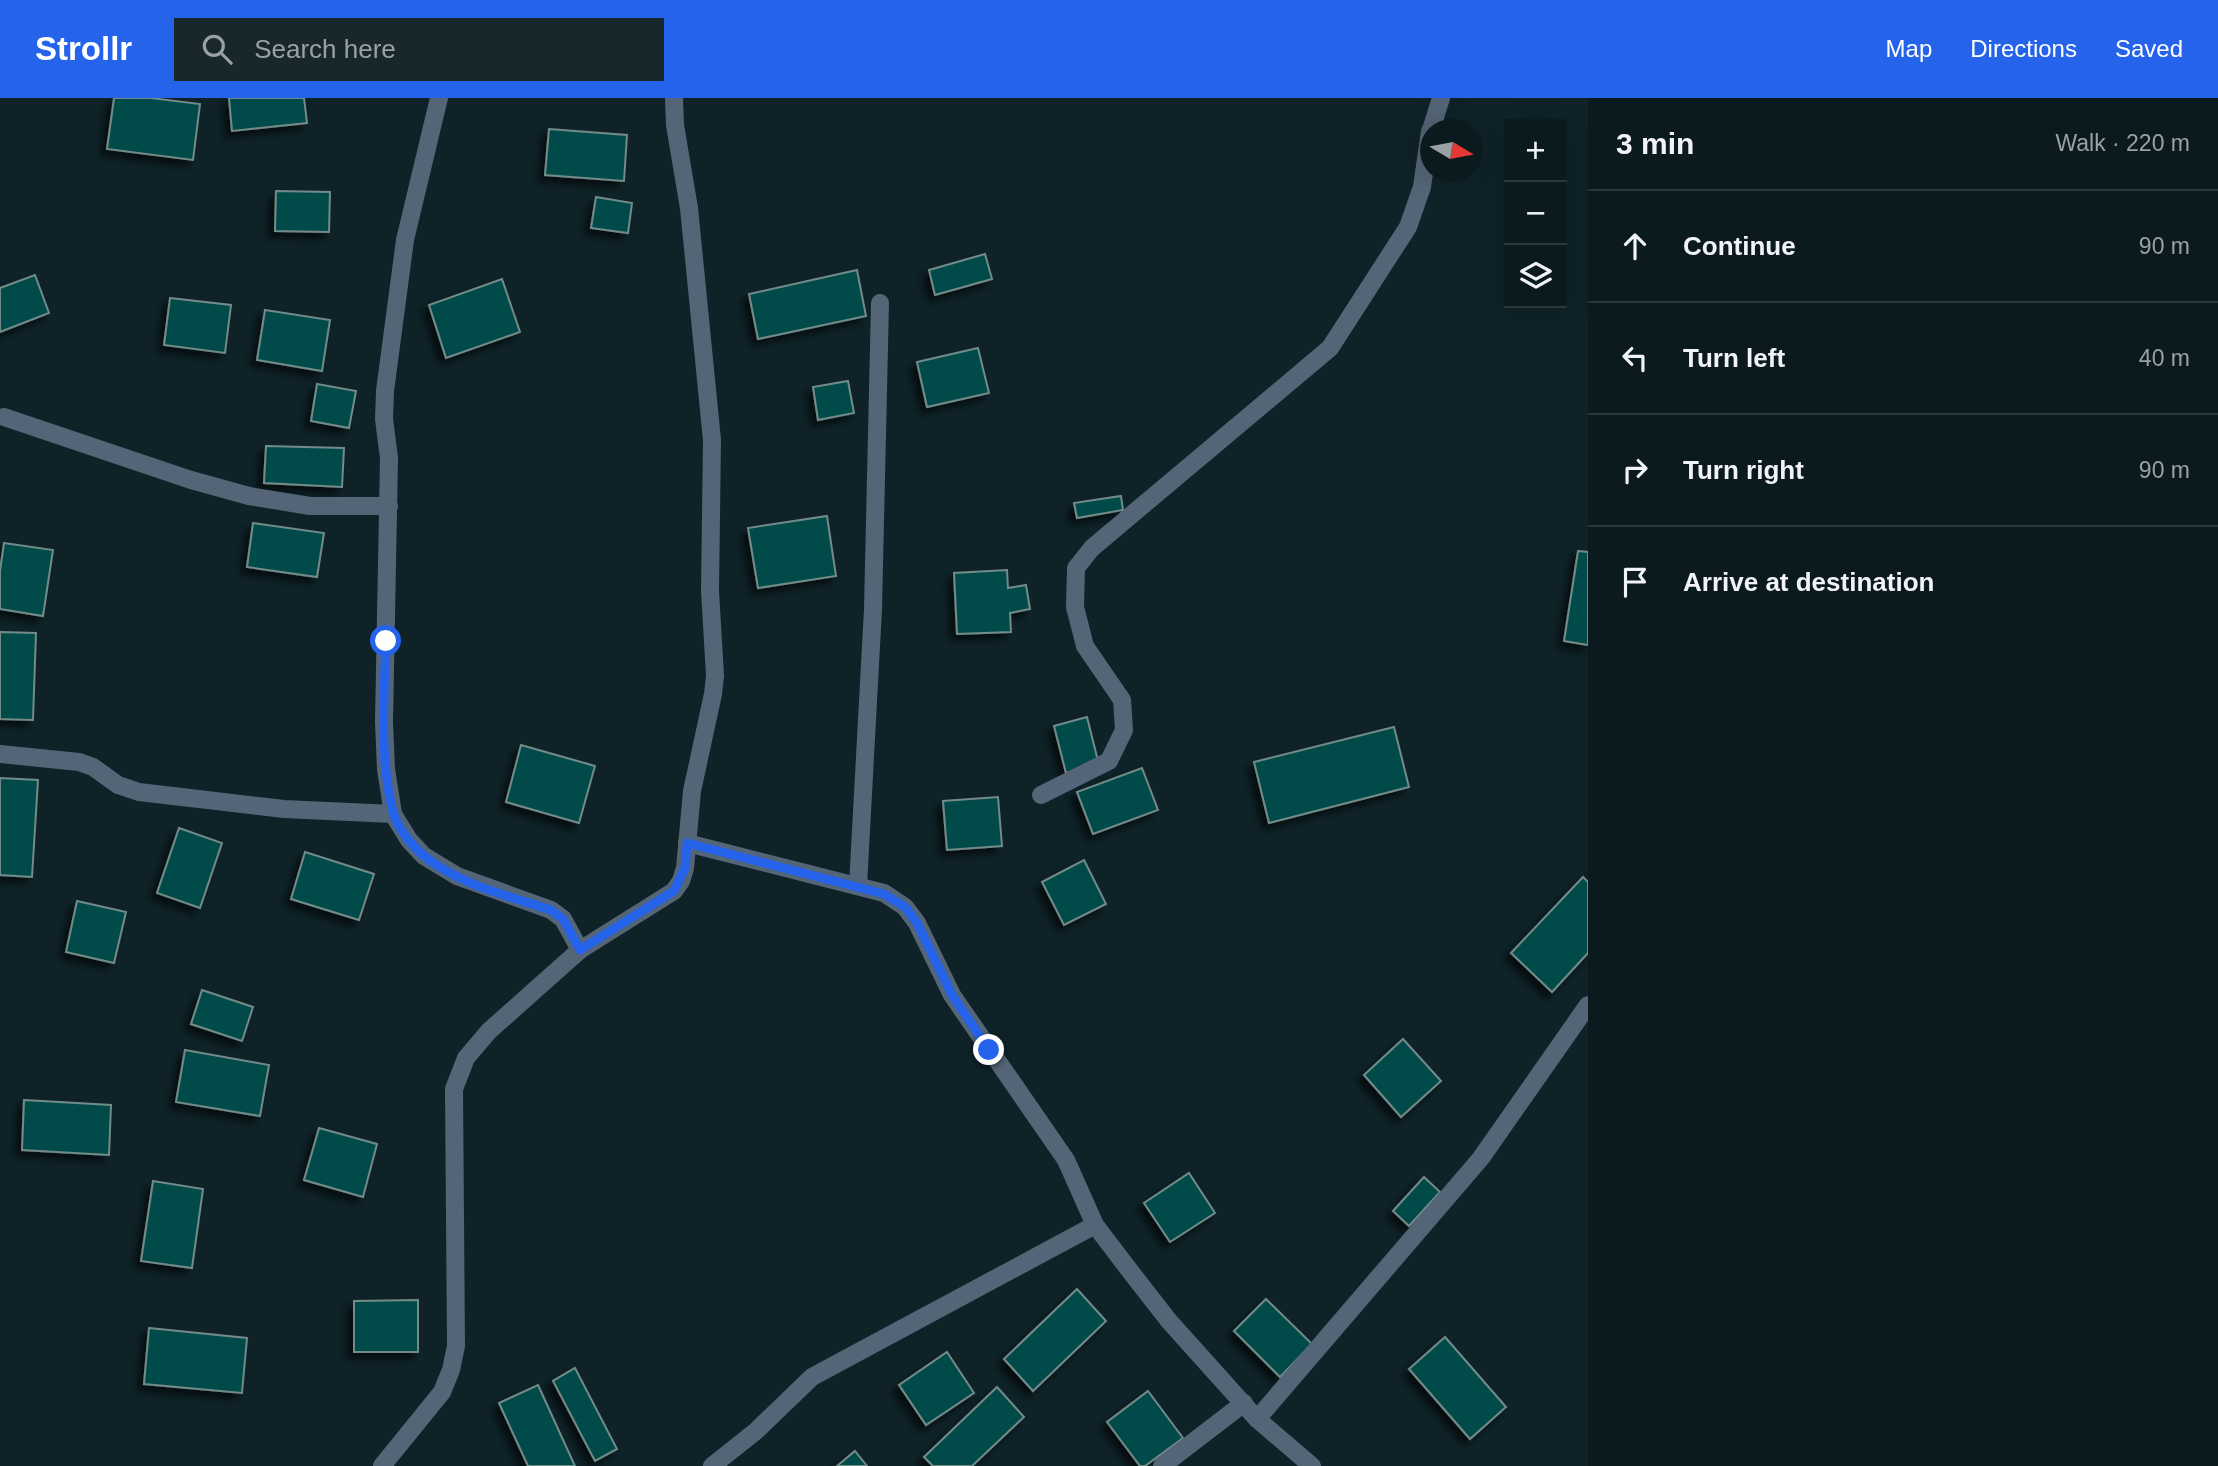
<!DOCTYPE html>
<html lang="en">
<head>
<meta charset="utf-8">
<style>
	:root { --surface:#0a1a1e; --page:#18272b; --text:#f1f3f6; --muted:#99a1a4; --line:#2a383c; --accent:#2563eb }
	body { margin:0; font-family:Helvetica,sans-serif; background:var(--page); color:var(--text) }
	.controls { position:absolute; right:21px; top:21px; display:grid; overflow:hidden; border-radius:0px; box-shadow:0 7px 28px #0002 }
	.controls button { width:63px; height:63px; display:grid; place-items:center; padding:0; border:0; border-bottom:2px solid var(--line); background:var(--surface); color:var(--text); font:35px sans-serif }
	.compass { position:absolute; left:1420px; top:21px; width:63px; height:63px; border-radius:50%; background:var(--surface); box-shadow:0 7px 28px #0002; rotate:100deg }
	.stop { position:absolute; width:21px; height:21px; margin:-16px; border:5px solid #2563eb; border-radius:50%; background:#fff }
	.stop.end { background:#2563eb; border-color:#fff; box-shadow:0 2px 7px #0008 }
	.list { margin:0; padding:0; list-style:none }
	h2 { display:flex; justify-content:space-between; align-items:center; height:91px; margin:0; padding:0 28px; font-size:30px }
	h2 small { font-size:23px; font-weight:400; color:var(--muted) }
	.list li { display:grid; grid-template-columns:46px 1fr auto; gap:21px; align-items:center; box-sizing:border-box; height:112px; padding:0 28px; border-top:2px solid var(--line) }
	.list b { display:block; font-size:26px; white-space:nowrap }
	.list em { font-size:23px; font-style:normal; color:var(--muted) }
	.icon { flex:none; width:38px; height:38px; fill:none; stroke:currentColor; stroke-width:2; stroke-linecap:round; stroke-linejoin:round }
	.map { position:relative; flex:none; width:1588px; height:1368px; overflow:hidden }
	header { display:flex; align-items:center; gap:42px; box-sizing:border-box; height:98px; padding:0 35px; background:var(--accent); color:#fff }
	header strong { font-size:33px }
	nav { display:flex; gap:38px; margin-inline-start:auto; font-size:24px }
	.search { width:490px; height:63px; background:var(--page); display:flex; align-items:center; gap:18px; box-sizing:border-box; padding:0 24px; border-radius:0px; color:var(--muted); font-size:26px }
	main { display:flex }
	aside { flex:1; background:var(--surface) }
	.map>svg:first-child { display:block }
	.building { fill:#044b49; stroke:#728b89; stroke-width:2; filter:url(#shadow) }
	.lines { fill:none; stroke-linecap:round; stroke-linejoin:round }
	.street { stroke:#546577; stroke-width:18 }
	.route { stroke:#2563eb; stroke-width:9 }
</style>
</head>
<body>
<header>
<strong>Strollr</strong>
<div class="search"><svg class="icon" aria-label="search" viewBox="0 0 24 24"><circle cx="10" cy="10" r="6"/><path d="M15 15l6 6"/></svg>Search here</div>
<nav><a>Map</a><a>Directions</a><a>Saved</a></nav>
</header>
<main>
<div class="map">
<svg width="1588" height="1368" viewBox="0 0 1588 1368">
	<defs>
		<filter id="shadow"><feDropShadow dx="-6" dy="6" stdDeviation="3.5" flood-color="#0009"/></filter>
	</defs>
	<rect width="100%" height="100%" fill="#0e2228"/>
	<!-- building -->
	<g class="building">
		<path d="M114 0H151L200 6 193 62 107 51Z"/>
		<path d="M229 0H304L307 25 232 33Z"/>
		<path d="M549 31 627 37 624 83 545 77Z"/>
		<path d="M276 93 330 94 329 134 275 133Z"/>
		<path d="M596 99 632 105 628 135 591 130Z"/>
		<path d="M985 156 992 181 935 197 929 172Z"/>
		<path d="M857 172 866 218 758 241 749 196Z"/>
		<path d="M35 177 49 215 0 234V190Z"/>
		<path d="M502 181 520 234 446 260 429 207Z"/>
		<path d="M170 200 231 207 225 255 164 247Z"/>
		<path d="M265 212 330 222 322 273 257 262Z"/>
		<path d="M978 250 989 295 927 309 917 264Z"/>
		<path d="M848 283 854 315 818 322 813 289Z"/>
		<path d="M317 286 356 293 349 330 311 323Z"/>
		<path d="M266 348 344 350 342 389 264 385Z"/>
		<path d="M1121 398 1123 412 1077 420 1074 405Z"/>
		<path d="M827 418 836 478 758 490 748 430Z"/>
		<path d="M253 425 324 435 317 479 247 469Z"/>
		<path d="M4 445 53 452 43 518 0 511V473Z"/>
		<path d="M1578 453 1588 454V547L1564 543Z"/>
		<path d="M1007 472 1008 490 1026 487 1030 511 1010 515 1011 534 957 536 954 475Z"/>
		<path d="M0 534 36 535 33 622 0 621Z"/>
		<path d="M1087 619 1099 667 1066 675 1054 628Z"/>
		<path d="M1394 629 1409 689 1269 725 1254 664Z"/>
		<path d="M521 647 595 668 579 725 506 704Z"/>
		<path d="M1142 670 1158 712 1093 736 1077 694Z"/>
		<path d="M0 680 38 682 32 779 0 777Z"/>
		<path d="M998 699 1002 748 947 752 943 703Z"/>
		<path d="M179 730 222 745 200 810 157 795Z"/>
		<path d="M305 754 374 776 359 822 291 801Z"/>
		<path d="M1084 762 1106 806 1064 827 1042 784Z"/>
		<path d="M1583 779 1588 784V855L1552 894 1511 855Z"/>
		<path d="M77 803 126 814 114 865 66 854Z"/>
		<path d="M202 892 253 909 242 943 191 926Z"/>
		<path d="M1403 941 1441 983 1401 1019 1364 977Z"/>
		<path d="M185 952 269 967 260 1018 176 1004Z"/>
		<path d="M24 1002 111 1007 109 1057 22 1052Z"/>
		<path d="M319 1030 377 1046 363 1099 304 1082Z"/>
		<path d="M1189 1075 1215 1115 1170 1144 1144 1105Z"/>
		<path d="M1424 1079 1440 1094 1409 1128 1393 1113Z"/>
		<path d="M153 1083 203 1091 192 1170 141 1163Z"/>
		<path d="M1077 1191 1106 1223 1033 1293 1004 1261Z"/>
		<path d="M1266 1201 1312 1246 1280 1279 1234 1233Z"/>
		<path d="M418 1202V1254H354V1203Z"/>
		<path d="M149 1230 247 1240 242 1295 144 1286Z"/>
		<path d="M1445 1239 1506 1309 1470 1341 1409 1271Z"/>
		<path d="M947 1254 974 1295 926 1327 899 1287Z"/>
		<path d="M575 1270 617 1351 595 1363 553 1283Z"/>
		<path d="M538 1287 575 1368H528L499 1305Z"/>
		<path d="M997 1289 1024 1319 972 1368H933L924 1359Z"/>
		<path d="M1148 1293 1183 1340 1145 1368H1140L1107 1324Z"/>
		<path d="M855 1353 867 1368H837Z"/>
	</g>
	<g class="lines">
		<!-- street -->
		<g class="street">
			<path d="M439 0 405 142 385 293 384 321 389 360 384 624 386 671 393 716 409 742 424 758 457 778 551 812 563 821 580 852"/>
			<path d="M1431 32 1441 0"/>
			<path d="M4 319 191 382 249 398 310 408H389"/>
			<path d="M0 656 79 664 93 669 118 687 139 694 284 711 393 716"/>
			<path d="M1041 697 1109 663 1124 632 1122 602 1085 548 1075 509 1076 470 1092 450 1330 250 1408 129 1422 89 1430 33"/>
			<path d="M687 745 884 795 905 809 917 825 952 897 1066 1062 1095 1127 1130 1173 1169 1223 1257 1321 1312 1368"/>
			<path d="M858 788 873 511 880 205"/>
			<path d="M1257 1321 1481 1060 1588 907"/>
			<path d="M382 1368 442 1294 451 1272 456 1248 454 991 466 960 489 933 580 852 674 793 681 783 685 770 692 693 713 596 715 578 710 493 712 342 689 110 675 27 674 0"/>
			<path d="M712 1368 756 1333 812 1279 1095 1127"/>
			<path d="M1162 1368 1244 1305"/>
		</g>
	</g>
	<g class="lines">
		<!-- route -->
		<path class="route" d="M386 543C384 599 379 659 393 714 397 729 411 747 423 757 457 786 509 798 551 812L563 821 580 852 674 793 685 770 687 745 884 796 905 809 917 825 952 897 989 952"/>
	</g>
</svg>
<div class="controls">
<button>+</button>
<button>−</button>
<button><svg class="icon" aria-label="layers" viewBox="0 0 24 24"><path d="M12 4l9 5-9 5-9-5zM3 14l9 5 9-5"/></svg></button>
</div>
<svg class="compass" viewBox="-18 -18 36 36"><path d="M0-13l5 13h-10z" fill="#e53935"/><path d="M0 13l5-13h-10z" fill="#99a1a4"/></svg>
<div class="stop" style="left:386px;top:543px"></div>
<div class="stop end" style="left:989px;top:952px"></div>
</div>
<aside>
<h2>3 min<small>Walk · 220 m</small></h2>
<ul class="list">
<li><svg class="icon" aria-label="ahead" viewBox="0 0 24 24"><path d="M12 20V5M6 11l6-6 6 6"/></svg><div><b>Continue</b></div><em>90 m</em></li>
<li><svg class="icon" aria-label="left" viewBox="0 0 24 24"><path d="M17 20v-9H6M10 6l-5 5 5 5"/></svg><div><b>Turn left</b></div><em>40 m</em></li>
<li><svg class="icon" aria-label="right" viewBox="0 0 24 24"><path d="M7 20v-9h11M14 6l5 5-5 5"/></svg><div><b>Turn right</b></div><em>90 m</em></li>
<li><svg class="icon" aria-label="arrive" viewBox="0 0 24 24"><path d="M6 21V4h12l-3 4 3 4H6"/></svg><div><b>Arrive at destination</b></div></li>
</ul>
</aside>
</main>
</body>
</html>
